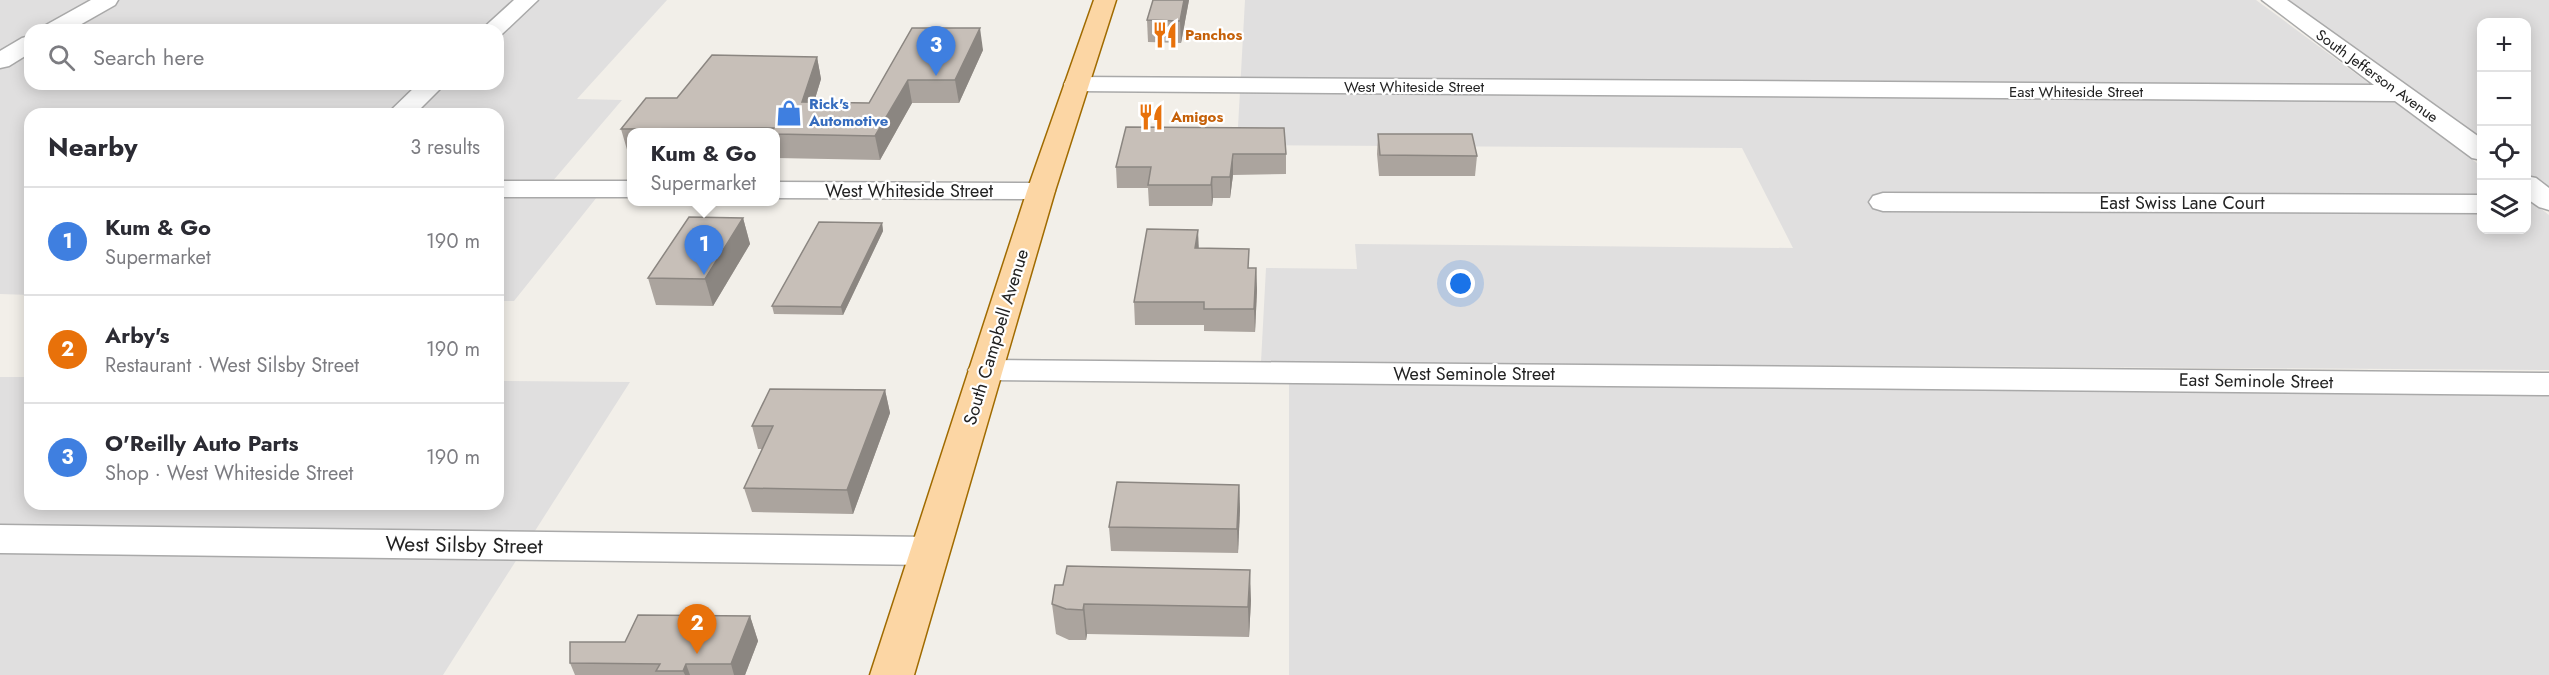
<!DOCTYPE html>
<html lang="en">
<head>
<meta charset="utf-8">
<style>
	:root { --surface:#fff; --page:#f2f2f3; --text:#2b2b33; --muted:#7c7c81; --line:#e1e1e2; --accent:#0f766e }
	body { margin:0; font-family:Jost,sans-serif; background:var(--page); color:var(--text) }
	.controls { position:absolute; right:18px; top:18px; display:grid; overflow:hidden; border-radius:12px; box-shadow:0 3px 15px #0003 }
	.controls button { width:54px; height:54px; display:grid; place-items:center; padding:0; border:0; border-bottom:2px solid var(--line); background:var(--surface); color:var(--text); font:30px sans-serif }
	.you { position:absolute; left:1461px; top:284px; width:21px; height:21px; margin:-15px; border:4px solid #fff; border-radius:50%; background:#1a73e8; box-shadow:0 0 0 9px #1a73e833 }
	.badge { display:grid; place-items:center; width:39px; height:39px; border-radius:50%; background:var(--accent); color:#fff; font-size:20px; font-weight:700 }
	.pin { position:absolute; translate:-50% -50px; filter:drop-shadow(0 2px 3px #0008) }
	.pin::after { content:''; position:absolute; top:32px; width:21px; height:18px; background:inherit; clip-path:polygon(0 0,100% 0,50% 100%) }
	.popup { position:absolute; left:627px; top:128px; width:153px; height:78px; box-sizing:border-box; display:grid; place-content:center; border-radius:12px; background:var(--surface); filter:drop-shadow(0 2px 4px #0005); font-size:20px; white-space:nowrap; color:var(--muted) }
	.popup b { font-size:22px; color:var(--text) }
	.popup::after { content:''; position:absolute; left:50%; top:100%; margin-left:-12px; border:12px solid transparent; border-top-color:var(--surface) }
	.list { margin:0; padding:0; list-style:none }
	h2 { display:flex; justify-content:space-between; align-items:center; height:78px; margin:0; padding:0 24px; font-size:26px }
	h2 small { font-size:20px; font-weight:400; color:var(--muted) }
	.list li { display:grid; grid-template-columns:39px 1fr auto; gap:18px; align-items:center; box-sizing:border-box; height:108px; padding:0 24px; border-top:2px solid var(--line) }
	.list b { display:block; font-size:22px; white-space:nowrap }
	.list p { margin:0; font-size:20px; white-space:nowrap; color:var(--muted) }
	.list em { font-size:20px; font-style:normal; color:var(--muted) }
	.icon { flex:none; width:33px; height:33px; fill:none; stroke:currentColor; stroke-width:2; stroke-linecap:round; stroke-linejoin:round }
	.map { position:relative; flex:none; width:2549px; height:675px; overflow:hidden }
	.search { position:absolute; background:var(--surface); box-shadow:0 3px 15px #0003; left:24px; top:24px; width:480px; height:66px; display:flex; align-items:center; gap:15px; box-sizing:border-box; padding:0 21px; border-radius:18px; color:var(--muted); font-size:22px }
	.panel { position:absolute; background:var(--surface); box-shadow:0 3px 15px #0003; left:24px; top:108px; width:480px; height:402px; border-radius:18px }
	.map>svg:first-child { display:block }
	.residential { fill:#e0dfdf }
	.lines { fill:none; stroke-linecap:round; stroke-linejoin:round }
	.minor-casing { stroke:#a9a9a9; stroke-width:3 }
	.major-casing { stroke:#a06b00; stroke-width:3 }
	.minor { fill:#fff; fill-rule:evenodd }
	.major { fill:#fcd6a4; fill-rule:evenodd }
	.wall { fill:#aba49e }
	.shaded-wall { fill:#8b8681 }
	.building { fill:#c7bfb8; stroke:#8b8681; stroke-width:1.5 }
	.labels { text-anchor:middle; stroke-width:4.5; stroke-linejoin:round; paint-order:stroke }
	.far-food-label { font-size:15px; font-weight:bold; fill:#c56008; stroke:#fff; text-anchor:start }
	.far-street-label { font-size:15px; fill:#222; stroke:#fff }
	.far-shop-label { font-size:15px; font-weight:bold; fill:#366cbe; stroke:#fff; text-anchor:start }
	.street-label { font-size:18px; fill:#222; stroke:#fff }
	.near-street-label { font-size:21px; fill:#222; stroke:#fff }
</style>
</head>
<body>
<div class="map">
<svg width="2549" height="675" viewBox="0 0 2549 675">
	<rect width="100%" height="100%" fill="#f2efe9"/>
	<!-- residential -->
	<g class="residential">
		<path d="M0 0H94L42 30H30V84H498V30H66L118 0H667L577 99 622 100 540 196 597 197 514 301H498V114H30V295L0 294Z"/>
		<path d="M1245 0H2256L2481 166 2482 230H2526L2527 198 2549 215V370L1261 362 1266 268 1357 269 1355 244 1793 248 1742 148 1237 145Z"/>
		<path d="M2283 0H2549V191L2527 175 2526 22H2482L2481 143Z"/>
		<path d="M0 377H30V504H498V381L630 382 443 675H0Z"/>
		<path d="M1289 383 2549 391V675H1289Z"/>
	</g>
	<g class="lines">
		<!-- minor casing -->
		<g class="minor-casing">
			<g id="minor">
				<path d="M91 0H118L115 5 71 30H42L46 25Z"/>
				<path d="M514 0H538L501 35 498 36V30H481Z"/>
				<path d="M2262 0H2287L2482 139V160L2472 158 2395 101 1076 91 1067 89 1064 84 1067 79 1076 77 2374 85Z"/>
				<path d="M30 36V53L9 66 0 68V51L22 38Z"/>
				<path d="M418 84H445L415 114H387Z"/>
				<path d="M2526 176 2536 178 2549 188V210L2539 207 2526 198Z"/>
				<rect x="498" y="181" width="134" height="16"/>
				<path d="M776 182 1041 183 1051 185 1055 191 1051 197 1041 199 776 198Z"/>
				<path d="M1883 193 2482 195V213L1883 211 1873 208 1869 202 1873 196Z"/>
				<path d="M985 360 2549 373V395L985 380 973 377 968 370 973 363Z"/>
				<path d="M0 525 929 537 943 541 949 551 943 561 929 565 0 553Z"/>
			</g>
		</g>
		<!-- major casing -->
		<g class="major-casing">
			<path id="major" d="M1094 0H1116L1055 191 914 675H870L1027 191Z"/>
		</g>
		<!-- minor -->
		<use href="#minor" class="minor"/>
		<!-- major -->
		<use href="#major" class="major"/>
	</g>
	<!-- wall -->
	<g class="wall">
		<path d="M1153 0H1189L1181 43 1148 42 1147 20Z"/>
		<path d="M912 28 983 50 959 103H912L880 160 776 158V132H632V153H628L621 129 677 98 817 57 821 79 814 102 869 103Z"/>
		<path d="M1126 127 1286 154V174L1233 175 1230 198H1213L1212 206H1149L1148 188H1117L1116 167Z"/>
		<path d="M1378 134 1477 156 1475 176H1379L1377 154Z"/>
		<path d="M743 218 750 244 713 306 656 305 648 278Z"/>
		<path d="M882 223 883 231 843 315 774 314 772 306Z"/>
		<path d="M1199 248 1249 268H1256L1257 290 1255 332 1204 331V325H1135L1134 302Z"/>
		<path d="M885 390 890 413 853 514 752 512 744 488 762 449H758L752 426Z"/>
		<path d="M1239 485 1240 509 1238 553 1111 551 1109 527Z"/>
		<path d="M1251 600 1249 637 1087 634 1086 640H1069L1056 634 1052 604Z"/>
		<path d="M750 616 758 641 745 675H575L570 663 625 642Z"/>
	</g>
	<!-- shaded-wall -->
	<g class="shaded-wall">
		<path d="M1184 0H1189L1181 43 1180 21Z"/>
		<path d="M980 28 983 50 959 103 955 80Z"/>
		<path d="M817 57 821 79 807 125 802 102Z"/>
		<path d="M908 80 912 103 880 160 875 136Z"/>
		<path d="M1233 154V175L1230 198V177Z"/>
		<path d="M1212 177 1213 198 1212 206 1211 185Z"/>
		<path d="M743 218 750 244 713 306 705 279Z"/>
		<path d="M882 223 883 231 843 315 841 307Z"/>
		<path d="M1198 230 1199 252 1195 248Z"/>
		<path d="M1256 268 1257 290 1255 332 1254 309Z"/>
		<path d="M885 390 890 413 853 514 847 490Z"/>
		<path d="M1239 485 1240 509 1238 553 1237 529Z"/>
		<path d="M1250 570 1251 600 1249 637 1248 607Z"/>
		<path d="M1084 604 1087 634 1086 640 1083 610Z"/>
		<path d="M750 616 758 641 745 675H734L731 664Z"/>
		<path d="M686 664 690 675H685L683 671Z"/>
	</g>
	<!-- building -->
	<g class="building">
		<path d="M1153 0H1184L1180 21 1147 20Z"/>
		<path d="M912 28H980L955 80H908L875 136 776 134V132H771L774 128 621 129 646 98H677L712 55 817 57 802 102 869 103Z"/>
		<path d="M1126 127 1284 128 1286 154H1233L1230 177H1212L1211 185H1148L1151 167H1116Z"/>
		<path d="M1378 134H1472L1477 156 1380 155Z"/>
		<path d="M689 217 743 218 705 279 648 278Z"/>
		<path d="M819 222 882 223 841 307 772 306Z"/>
		<path d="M1147 229 1198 230 1195 248 1249 249 1248 268H1256L1254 309H1204V302H1134Z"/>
		<path d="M770 389 885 390 847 490 744 488 773 426H752Z"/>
		<path d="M1117 482 1239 485 1237 529 1109 527Z"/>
		<path d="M1067 566 1250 570 1248 607 1084 604 1083 610 1066 609 1052 604 1055 585H1063Z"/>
		<path d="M638 615 750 616 731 664H686L683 671H656L660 664 570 663V642H625Z"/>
	</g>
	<!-- icons -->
	<defs>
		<g id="restaurant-bare" transform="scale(2.07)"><path d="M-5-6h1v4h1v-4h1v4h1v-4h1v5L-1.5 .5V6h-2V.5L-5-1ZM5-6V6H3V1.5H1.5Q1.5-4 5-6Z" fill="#e8710a" stroke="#fff" stroke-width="2.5" paint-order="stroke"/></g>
		<g id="shop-bare" transform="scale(2.07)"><path d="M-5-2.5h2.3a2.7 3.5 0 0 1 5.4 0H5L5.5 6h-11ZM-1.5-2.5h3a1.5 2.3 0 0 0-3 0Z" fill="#3f7fe0" stroke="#fff" stroke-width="2.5" paint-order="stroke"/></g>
	</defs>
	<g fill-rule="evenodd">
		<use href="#restaurant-bare" x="1165" y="35"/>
		<use href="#shop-bare" x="789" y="113"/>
		<use href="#restaurant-bare" x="1151" y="117"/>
	</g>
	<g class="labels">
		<!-- far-food labels -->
		<g class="far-food-label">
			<text x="1185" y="40">Panchos</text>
			<text x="1171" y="122">Amigos</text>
		</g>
		<!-- far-street labels -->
		<g class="far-street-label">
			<text transform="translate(2377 76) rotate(36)" y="5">South Jefferson Avenue</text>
			<text x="1414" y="92">West Whiteside Street</text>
			<text x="2076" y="97">East Whiteside Street</text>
		</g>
		<!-- far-shop labels -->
		<g class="far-shop-label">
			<text x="809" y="109">Rick's<tspan x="809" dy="17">Automotive</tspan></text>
		</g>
		<!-- street labels -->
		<g class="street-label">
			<text x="909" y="197">West Whiteside Street</text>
			<text x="2182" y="209">East Swiss Lane Court</text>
			<text transform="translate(996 337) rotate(-73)" y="6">South Campbell Avenue</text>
			<text x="1474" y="380">West Seminole Street</text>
			<text transform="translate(2256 381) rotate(1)" y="6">East Seminole Street</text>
		</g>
		<!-- near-street labels -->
		<g class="near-street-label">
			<text transform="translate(464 545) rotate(1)" y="7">West Silsby Street</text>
		</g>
	</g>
</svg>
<div class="controls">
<button>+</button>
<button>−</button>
<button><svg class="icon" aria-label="locate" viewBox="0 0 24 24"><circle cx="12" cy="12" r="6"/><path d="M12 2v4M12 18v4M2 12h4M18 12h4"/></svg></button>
<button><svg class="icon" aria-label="layers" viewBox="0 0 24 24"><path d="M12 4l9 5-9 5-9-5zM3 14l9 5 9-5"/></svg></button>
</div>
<div class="you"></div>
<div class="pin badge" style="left:704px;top:275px;background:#3f7fe0">1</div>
<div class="popup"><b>Kum &amp; Go</b>Supermarket</div>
<div class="pin badge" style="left:697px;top:654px;background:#e8710a">2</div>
<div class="pin badge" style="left:936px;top:76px;background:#3f7fe0">3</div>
<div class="search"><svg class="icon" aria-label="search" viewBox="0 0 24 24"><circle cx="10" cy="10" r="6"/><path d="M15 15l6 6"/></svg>Search here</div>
<section class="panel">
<h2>Nearby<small>3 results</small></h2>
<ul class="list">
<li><span class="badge" style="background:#3f7fe0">1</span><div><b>Kum &amp; Go</b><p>Supermarket</p></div><em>190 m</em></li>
<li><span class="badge" style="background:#e8710a">2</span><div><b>Arby's</b><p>Restaurant · West Silsby Street</p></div><em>190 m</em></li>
<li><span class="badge" style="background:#3f7fe0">3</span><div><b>O'Reilly Auto Parts</b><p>Shop · West Whiteside Street</p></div><em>190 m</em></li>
</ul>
</section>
</div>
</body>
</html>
